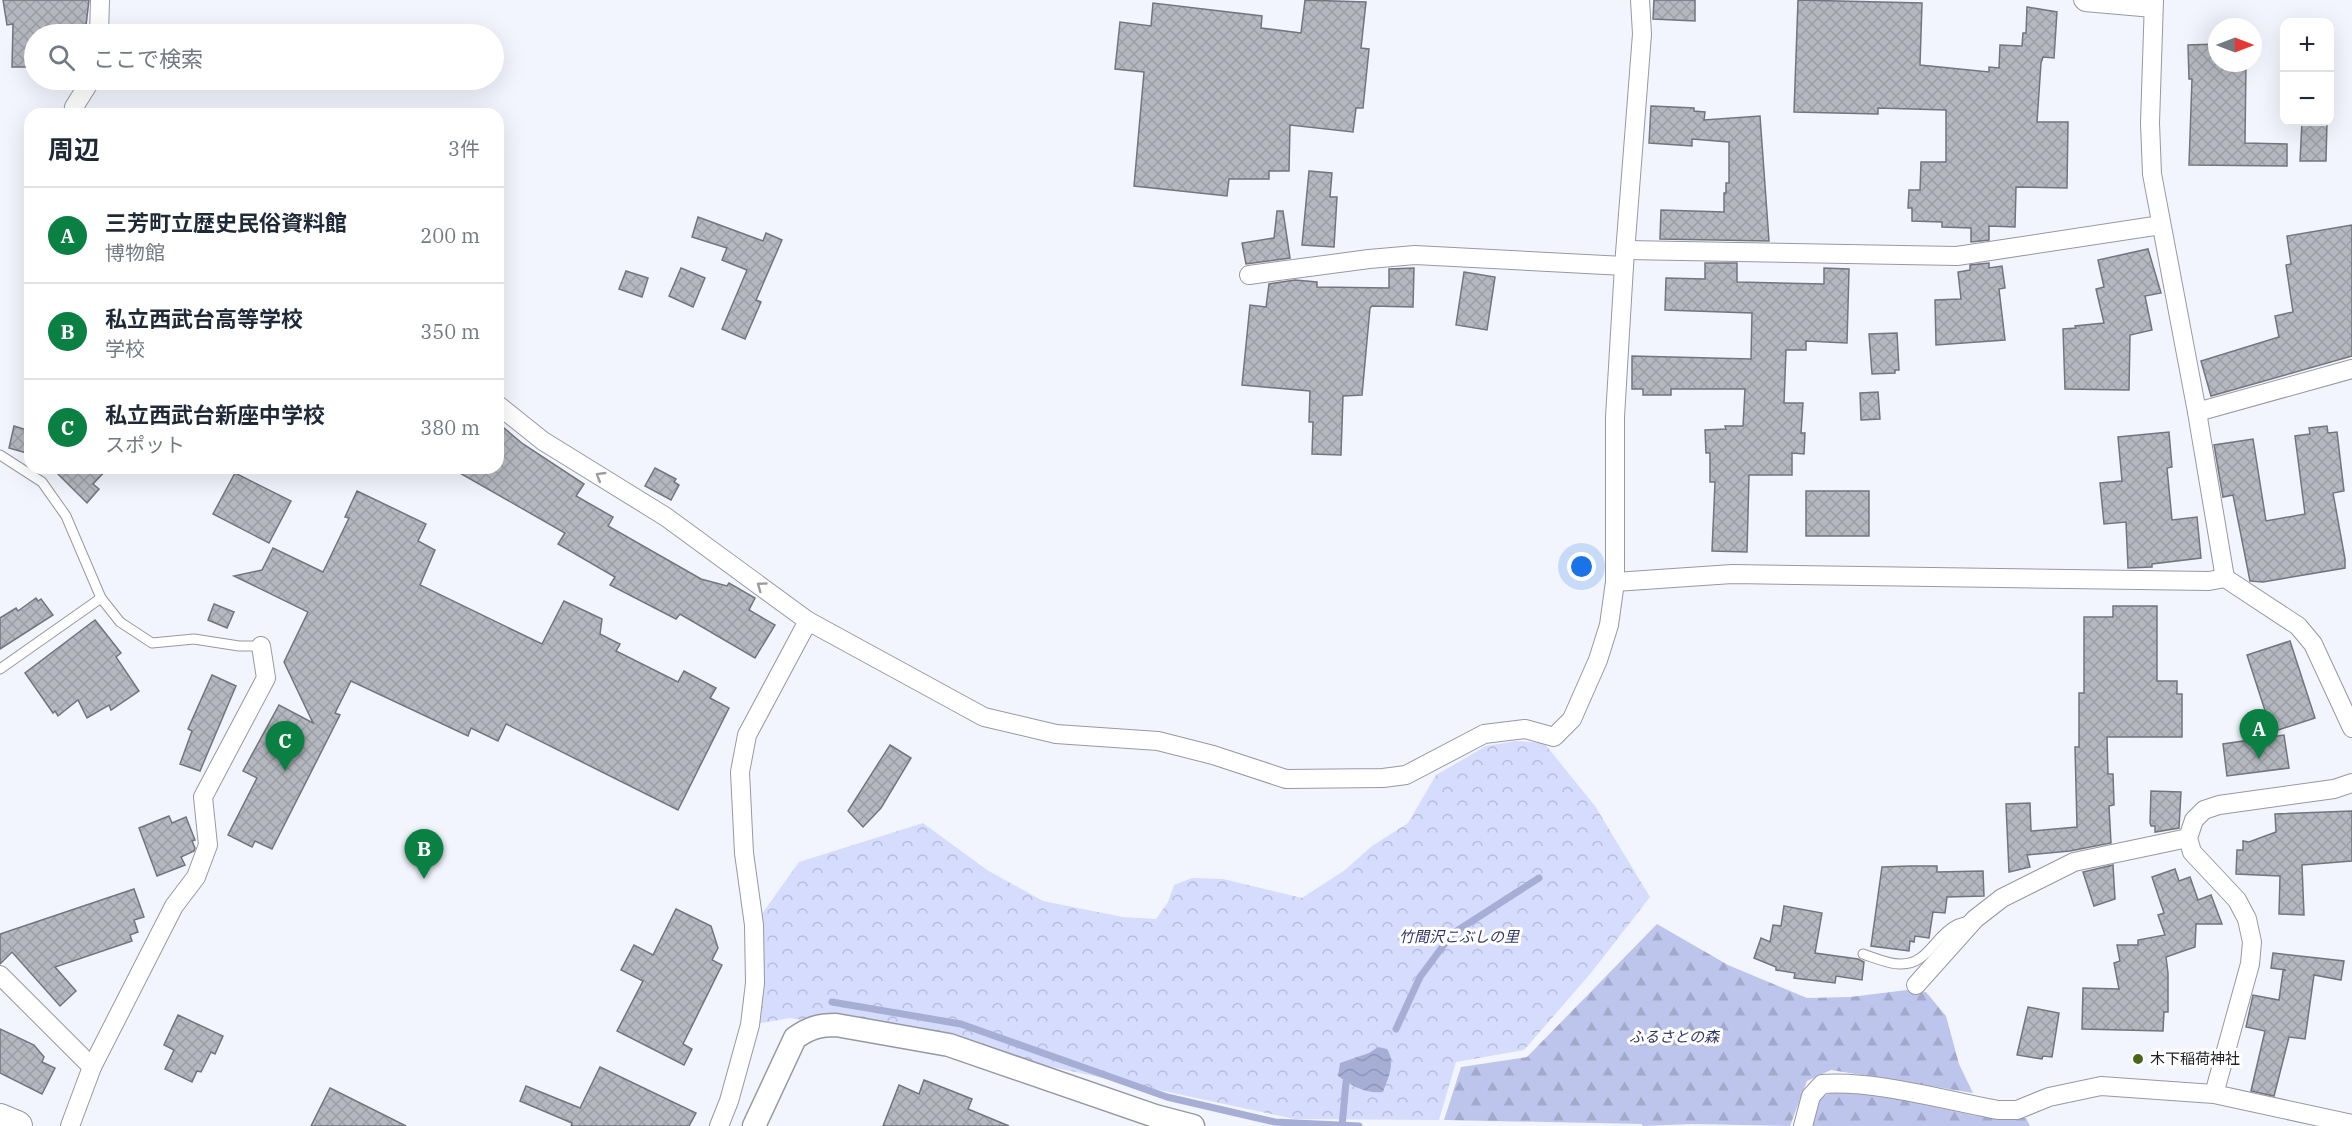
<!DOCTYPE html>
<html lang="ja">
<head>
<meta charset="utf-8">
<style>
	:root { --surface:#fff; --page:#f2f2f3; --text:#1f2937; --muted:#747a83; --line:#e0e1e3; --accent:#0b8043 }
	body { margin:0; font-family:"IBM Plex Serif","Noto Sans JP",serif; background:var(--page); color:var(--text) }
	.controls { position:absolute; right:18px; top:18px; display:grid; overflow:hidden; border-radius:12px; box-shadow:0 6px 24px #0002 }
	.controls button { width:54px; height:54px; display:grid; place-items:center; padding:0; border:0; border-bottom:2px solid var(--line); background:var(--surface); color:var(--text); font:30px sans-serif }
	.compass { position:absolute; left:2208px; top:18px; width:54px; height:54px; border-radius:50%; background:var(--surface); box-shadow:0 6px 24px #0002; rotate:90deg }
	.you { position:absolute; left:1582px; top:567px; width:21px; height:21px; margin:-15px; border:4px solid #fff; border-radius:50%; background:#1a73e8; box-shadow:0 0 0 9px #1a73e833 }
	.badge { display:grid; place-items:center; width:39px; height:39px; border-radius:50%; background:var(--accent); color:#fff; font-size:20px; font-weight:700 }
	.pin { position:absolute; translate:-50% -50px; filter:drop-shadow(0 2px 3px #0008) }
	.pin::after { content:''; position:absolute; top:32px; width:21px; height:18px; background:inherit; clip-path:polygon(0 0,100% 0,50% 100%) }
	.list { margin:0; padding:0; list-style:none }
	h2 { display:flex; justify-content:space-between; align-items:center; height:78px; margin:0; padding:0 24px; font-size:26px }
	h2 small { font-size:20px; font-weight:400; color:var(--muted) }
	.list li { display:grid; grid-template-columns:39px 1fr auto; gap:18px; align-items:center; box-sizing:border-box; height:96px; padding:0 24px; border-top:2px solid var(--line) }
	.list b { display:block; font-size:22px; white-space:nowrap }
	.list p { margin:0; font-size:20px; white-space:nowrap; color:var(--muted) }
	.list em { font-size:20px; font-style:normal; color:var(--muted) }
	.icon { flex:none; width:33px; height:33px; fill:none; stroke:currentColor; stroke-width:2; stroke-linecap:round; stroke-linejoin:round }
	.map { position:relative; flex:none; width:2352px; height:1126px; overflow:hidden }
	.search { position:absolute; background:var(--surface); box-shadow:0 6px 24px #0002; left:24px; top:24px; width:480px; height:66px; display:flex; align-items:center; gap:15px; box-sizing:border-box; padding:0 21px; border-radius:33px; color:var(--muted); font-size:22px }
	.panel { position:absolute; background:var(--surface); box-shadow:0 6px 24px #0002; left:24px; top:108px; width:480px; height:366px; border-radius:18px }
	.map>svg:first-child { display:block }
	.forest { fill:url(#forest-firs) }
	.park { fill:url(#park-crowns) }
	.water { fill:url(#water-waves) }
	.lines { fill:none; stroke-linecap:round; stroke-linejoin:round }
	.stream { stroke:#a7aed5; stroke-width:7 }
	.building { fill:url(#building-cross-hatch); stroke:#73747d; stroke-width:1.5 }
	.service-casing { stroke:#9799a1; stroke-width:11 }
	.minor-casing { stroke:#9799a1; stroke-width:20 }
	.tertiary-casing { stroke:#9799a1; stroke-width:25 }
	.trunk-casing { stroke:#9799a1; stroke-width:32 }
	.service { stroke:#fff; stroke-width:9 }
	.minor { stroke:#fff; stroke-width:18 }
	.tertiary { stroke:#fff; stroke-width:22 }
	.trunk { stroke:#fff; stroke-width:30 }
	.oneway { stroke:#9c9c9d }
	.poi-dot { fill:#4a6618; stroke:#fff; stroke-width:2 }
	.labels { text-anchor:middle; stroke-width:6; stroke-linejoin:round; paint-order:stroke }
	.park-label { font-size:15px; font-style:italic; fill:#303466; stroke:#fff }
	.poi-label { font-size:15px; fill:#222226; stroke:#fff; text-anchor:start }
</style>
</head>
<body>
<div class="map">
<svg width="2352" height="1126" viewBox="0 0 2352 1126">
	<defs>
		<pattern id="forest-firs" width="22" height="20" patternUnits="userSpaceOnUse" patternTransform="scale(1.5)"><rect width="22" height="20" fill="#bec5ed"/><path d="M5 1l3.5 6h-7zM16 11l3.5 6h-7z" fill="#a3a9cb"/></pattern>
		<pattern id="park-crowns" width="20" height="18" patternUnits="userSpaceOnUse" patternTransform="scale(1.5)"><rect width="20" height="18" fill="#d6dcfd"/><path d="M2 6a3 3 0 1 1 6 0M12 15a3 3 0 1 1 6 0" fill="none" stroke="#b7bcd9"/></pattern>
		<pattern id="water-waves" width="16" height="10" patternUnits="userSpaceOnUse" patternTransform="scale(1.5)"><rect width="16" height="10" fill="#a7aed5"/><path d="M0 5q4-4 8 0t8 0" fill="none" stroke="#8f95b7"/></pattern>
		<pattern id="building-cross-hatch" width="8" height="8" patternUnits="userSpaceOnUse" patternTransform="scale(1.5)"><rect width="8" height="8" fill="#b6b8c1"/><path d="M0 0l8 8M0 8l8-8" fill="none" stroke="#9c9ea6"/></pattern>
	</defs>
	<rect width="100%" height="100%" fill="#f3f5fe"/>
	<!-- forest -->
	<g class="forest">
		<path d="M1657 924 1728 965 1807 998 1850 997 1907 990 1926 992 1946 1016 1959 1064 1973 1093 1831 1070 1807 1081 1790 1126 1692 1124 1643 1126 1641 1124 1444 1120 1461 1067 1527 1057Z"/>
		<path d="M1835 1090 1896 1098 1976 1116 2026 1118 2030 1126H1810L1819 1099Z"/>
	</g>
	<!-- park -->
	<path class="park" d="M1516 741 1544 743 1595 806 1650 897 1591 973 1524 1050 1456 1062 1439 1120 1294 1119 949 1045 790 1018 750 1025 754 925 799 862 923 823 987 870 1043 901 1123 917 1156 919 1168 902 1174 885 1192 878 1223 879 1302 898 1345 870 1372 846 1408 823 1436 775 1486 746Z"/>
	<!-- water -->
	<path class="water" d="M1378 1047 1387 1049C1396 1063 1388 1078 1383 1092 1366 1094 1352 1086 1338 1076L1340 1063 1369 1053Z"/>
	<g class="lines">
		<!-- stream -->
		<g class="stream">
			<path d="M832 1002 961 1024 1167 1097 1275 1122 1359 1126"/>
			<path d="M1396 1029 1420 977 1452 934 1539 878"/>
			<path d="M1342 1126 1346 1082"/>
		</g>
	</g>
	<!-- building -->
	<g class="building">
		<path d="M3 0H89L85 34H34V67H12L13 24 7 25Z"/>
		<path d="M1305 0 1366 2 1361 48 1369 49 1363 108H1356L1353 132 1290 125 1289 171H1269V179H1229L1227 196 1134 186 1144 72 1115 69 1120 22 1151 26 1153 3 1262 16 1261 28 1301 33Z"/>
		<path d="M1654 0H1695V21L1653 19Z"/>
		<path d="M1798 0 1922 3 1920 65 1989 72V67L1999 68 2000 45 2022 46 2023 33H2026L2027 7 2057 12 2054 58 2043 57 2041 63 2037 122H2068L2067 188 2016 187 2015 227 1989 226V240L1971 242V228L1942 227V222L1912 221V208H1908L1909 190H1920L1921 162H1946V110L1878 108V114L1794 112Z"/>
		<path d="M2217 44V63H2246L2245 143 2287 144V166L2189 165 2192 79H2189L2188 45Z"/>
		<path d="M1651 106 1694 108V111L1705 112 1704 120 1760 116 1769 241 1660 239 1661 210 1724 212V193H1726V183H1729V142L1692 139V146L1649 143Z"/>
		<path d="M2302 122H2327L2326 161H2300Z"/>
		<path d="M1309 171 1332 173 1330 197H1337L1334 247 1302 245Z"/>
		<path d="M1277 211H1283L1290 258 1246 264 1242 243 1274 238Z"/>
		<path d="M698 217 763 241 766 233 782 240 756 300 761 302 745 339 722 329 747 270 722 260 727 248 692 237Z"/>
		<path d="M2352 225V356L2211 396 2201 361 2279 337 2275 316 2293 312 2286 265 2291 264 2287 236Z"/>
		<path d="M2148 249 2161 293 2145 296 2152 330 2130 335 2129 390 2065 389 2063 329 2076 328 2075 326 2104 323 2096 289 2104 287 2098 260Z"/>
		<path d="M1705 263H1737V282L1824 284V268L1849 269 1847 343 1806 341V350H1786L1784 403H1803L1801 433H1805L1804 454 1792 453V475H1749L1747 552 1712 551 1715 482H1710V453H1706L1705 430 1726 429 1725 426H1743L1745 389H1671V395H1643V389H1632V356L1751 359 1752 313 1665 310 1666 278 1705 279Z"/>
		<path d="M1989 263V268L2002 266 2005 288 1999 289 2005 340 1936 345 1935 300 1961 299 1958 272 1970 270V265Z"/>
		<path d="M681 268 705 278 693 307 669 296Z"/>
		<path d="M1414 268 1413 307 1372 306 1370 308 1362 395 1343 396 1341 455 1312 454 1313 422H1309L1310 391 1242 385 1250 305 1266 307 1269 284 1295 280 1317 282V287L1389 288V269Z"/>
		<path d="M626 271 648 278 642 297 619 289Z"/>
		<path d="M1464 272 1495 277 1487 330 1456 325Z"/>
		<path d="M1897 333 1899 370H1895V373L1872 374 1869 334Z"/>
		<path d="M1878 392 1880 419 1861 420 1860 393Z"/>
		<path d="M498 423 523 444 584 484 576 496 613 517 608 526 701 579 727 586 729 583 755 598 749 610 775 625 755 658 680 614 676 619 610 585 615 577 558 544 565 533 451 468H498Z"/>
		<path d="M14 426 30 431V454L9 448Z"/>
		<path d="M2327 426 2328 433 2337 432 2344 491 2333 493 2345 559V568L2263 582 2250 581 2233 495 2223 497 2214 445 2253 439 2266 521 2305 514 2295 436 2310 434 2309 428Z"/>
		<path d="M2169 432 2172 467 2167 468 2172 520 2197 517 2201 558 2152 564V567L2128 568 2126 522 2104 524 2100 483 2122 481 2118 437Z"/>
		<path d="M52 468H108L93 484 99 489 87 503Z"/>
		<path d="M655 468 676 479 674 482 679 485 671 500 645 486Z"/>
		<path d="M235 473 291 501 269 543 213 514Z"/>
		<path d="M357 491 426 524 418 541 435 550 420 585 542 644 564 601 602 619 600 634 620 644 616 651 678 682 684 671 716 688 710 698 729 708 678 810 506 724 498 741 471 728 468 736 351 681 335 713 340 715 272 849 255 841 252 847 228 835 257 778 243 771 279 705 313 723 284 662 308 612 234 576 262 570 273 548 323 572 349 518 345 517Z"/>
		<rect x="1806" y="491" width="63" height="45"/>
		<path d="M36 598 38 601 41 599 53 615 0 649V618L16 608 18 611Z"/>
		<path d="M214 604 234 612 227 628 208 620Z"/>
		<path d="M2113 606H2157V681H2177V694H2182V737H2107L2108 774H2113L2114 805 2109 806 2111 843 2070 851 2027 855 2030 867 2009 872 2006 804 2030 803 2031 831 2077 827 2075 747H2079V693H2084V617H2113Z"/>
		<path d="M95 620 121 653 116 657 139 691 111 710 109 705 87 718 78 700 58 716 55 711 53 713 25 673Z"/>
		<path d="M2290 641 2315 718 2272 732 2247 655Z"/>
		<path d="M212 675 236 686 200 771 180 764 192 731 188 729Z"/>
		<path d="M2284 735 2289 768 2227 776 2223 744Z"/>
		<path d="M890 745 911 758 881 808 863 827 848 811Z"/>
		<path d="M2151 791 2181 792 2179 828 2155 832V826H2151L2150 823Z"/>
		<path d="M2352 811V861L2302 865 2304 915 2279 914 2280 876 2236 874 2237 850H2243V841L2249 842 2276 832 2275 814Z"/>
		<path d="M169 816 172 823 186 817 195 840 192 841 195 848 194 851 181 857 185 865 157 876 139 828Z"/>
		<path d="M2113 865 2115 899 2094 906 2083 872Z"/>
		<path d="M1910 866H1937V872L1983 871 1984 896 1947 897 1945 913 1933 912 1929 938 1915 936 1914 942 1910 941 1909 951 1871 946 1882 867Z"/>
		<path d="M2175 869 2179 881 2190 877 2198 900 2211 895 2222 924H2196L2195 947 2166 957 2168 973V1012H2164L2163 1031 2082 1029 2083 988 2119 989 2114 963 2120 961 2117 945H2138V940L2165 935 2158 915 2164 913 2152 877Z"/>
		<path d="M134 889 144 917 134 920 138 932 130 935 132 941 55 967 76 991 60 1006 12 952 0 964V934Z"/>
		<path d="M1784 906 1822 913 1815 953 1858 959 1864 962 1862 980 1836 976 1835 983 1794 978 1795 973 1776 970V967L1754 958 1761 938 1770 942 1773 925 1781 926Z"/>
		<path d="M676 909 711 926 718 948 712 960 722 965 683 1044 692 1049 684 1065 617 1031 643 981 621 970 634 945 653 955Z"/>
		<path d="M2273 953 2344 961 2341 980 2314 975 2305 1039 2289 1037 2274 1096 2251 1091 2265 1031 2246 1027 2253 995 2279 1000 2283 971 2286 970 2271 968Z"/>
		<path d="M2028 1007 2059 1013 2052 1057 2043 1056 2042 1059 2017 1055Z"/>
		<path d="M178 1015 223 1036 215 1054 211 1052 201 1072 197 1071 192 1082 165 1069 174 1050 164 1045Z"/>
		<path d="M0 1029 34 1045 44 1057 42 1062 55 1068 42 1094 0 1073Z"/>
		<path d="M600 1067 696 1113 689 1126H571L572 1123 520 1101 526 1086 580 1108Z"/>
		<path d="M924 1080 972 1099 968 1109 1009 1126H883L899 1085 919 1094Z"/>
		<path d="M330 1088 406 1126H311Z"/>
	</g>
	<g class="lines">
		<!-- service casing -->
		<g class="service-casing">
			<g id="service">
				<path d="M0 455 42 482 66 516 101 598 120 622 152 643 194 639 239 646H261"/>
				<path d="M0 669 101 598"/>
				<path d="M1863 954C1875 958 1888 964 1900 964 1928 965 1934 936 1956 925 1960 923 1965 922 1970 921"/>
			</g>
		</g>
		<!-- minor casing -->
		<g class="minor-casing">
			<g id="minor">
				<path d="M2083 0 2085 2 2153 8"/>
				<path d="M2154 0 2150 123 2152 174 2197 412 2225 578"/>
				<path d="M99 34 100 0"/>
				<path d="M73 114 74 107 91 80"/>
				<path d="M1626 250 1957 256 2161 225"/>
				<path d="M1249 275 1369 259 1415 255 1624 266"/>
				<path d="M498 405 543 441 666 517 808 621 984 717 1056 734 1158 741 1213 755 1286 779 1383 778 1406 775 1484 734 1525 729 1554 737 1572 719 1598 660 1609 625 1615 582V417L1624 266 1642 34 1640 0"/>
				<path d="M2197 412 2352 369"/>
				<path d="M1615 582 1732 574 2209 581 2225 578 2298 626 2313 644 2352 728"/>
				<path d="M0 975 92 1067"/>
				<path d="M1916 985 1975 919 2002 898 2074 862 2188 838"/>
				<path d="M2214 1094 2250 964 2252 942 2247 919 2237 900 2192 852 2188 838 2194 820 2204 810 2219 805 2334 789 2352 783"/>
				<path d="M70 1126 92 1067 174 906 196 877 208 845 203 797 266 678 261 646"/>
				<path d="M719 1126 729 1101 750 1025 755 983 754 925 744 853 740 772 747 735 808 621"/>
				<path d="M1803 1126 1811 1096 1822 1084C1874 1080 1945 1100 1998 1110H2017L2049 1097 2101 1086 2214 1094 2352 1124"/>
			</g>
		</g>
		<!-- tertiary casing -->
		<g class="tertiary-casing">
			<path id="tertiary" d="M754 1126 795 1038C809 1028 819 1025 836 1025L949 1045 1155 1116 1193 1126"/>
		</g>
		<!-- trunk casing -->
		<g class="trunk-casing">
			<path id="trunk" d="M0 1119 17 1126"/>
		</g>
		<!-- service -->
		<use href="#service" class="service"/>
		<!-- minor -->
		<use href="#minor" class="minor"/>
		<!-- tertiary -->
		<use href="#tertiary" class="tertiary"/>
		<!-- trunk -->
		<use href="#trunk" class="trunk"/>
	</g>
	<!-- one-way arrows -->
	<defs><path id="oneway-chevron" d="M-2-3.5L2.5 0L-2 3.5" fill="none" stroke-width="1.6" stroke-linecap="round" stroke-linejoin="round" transform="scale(1.5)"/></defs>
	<g class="oneway">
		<use href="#oneway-chevron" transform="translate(600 476) rotate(-149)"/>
		<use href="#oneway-chevron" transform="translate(761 586) rotate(-144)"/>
	</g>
	<!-- markers -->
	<circle class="poi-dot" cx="2138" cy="1059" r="6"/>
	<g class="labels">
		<!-- park labels -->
		<g class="park-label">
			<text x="1459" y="942">竹間沢こぶしの里</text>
			<text x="1674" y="1042">ふるさとの森</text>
		</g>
		<!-- poi labels -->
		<g class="poi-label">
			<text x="2150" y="1064">木下稲荷神社</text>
		</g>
	</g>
</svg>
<div class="controls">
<button>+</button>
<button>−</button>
</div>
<svg class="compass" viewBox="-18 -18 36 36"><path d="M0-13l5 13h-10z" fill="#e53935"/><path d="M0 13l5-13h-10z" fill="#747a83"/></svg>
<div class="you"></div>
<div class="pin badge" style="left:2259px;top:759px">A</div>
<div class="pin badge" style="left:424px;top:879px">B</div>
<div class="pin badge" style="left:285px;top:771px">C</div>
<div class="search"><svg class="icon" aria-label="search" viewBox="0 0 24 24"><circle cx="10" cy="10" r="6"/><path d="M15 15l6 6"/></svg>ここで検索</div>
<section class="panel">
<h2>周辺<small>3件</small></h2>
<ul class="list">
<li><span class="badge">A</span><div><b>三芳町立歴史民俗資料館</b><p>博物館</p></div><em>200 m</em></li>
<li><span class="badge">B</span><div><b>私立西武台高等学校</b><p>学校</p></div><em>350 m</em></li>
<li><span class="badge">C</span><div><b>私立西武台新座中学校</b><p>スポット</p></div><em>380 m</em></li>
</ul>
</section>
</div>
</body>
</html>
